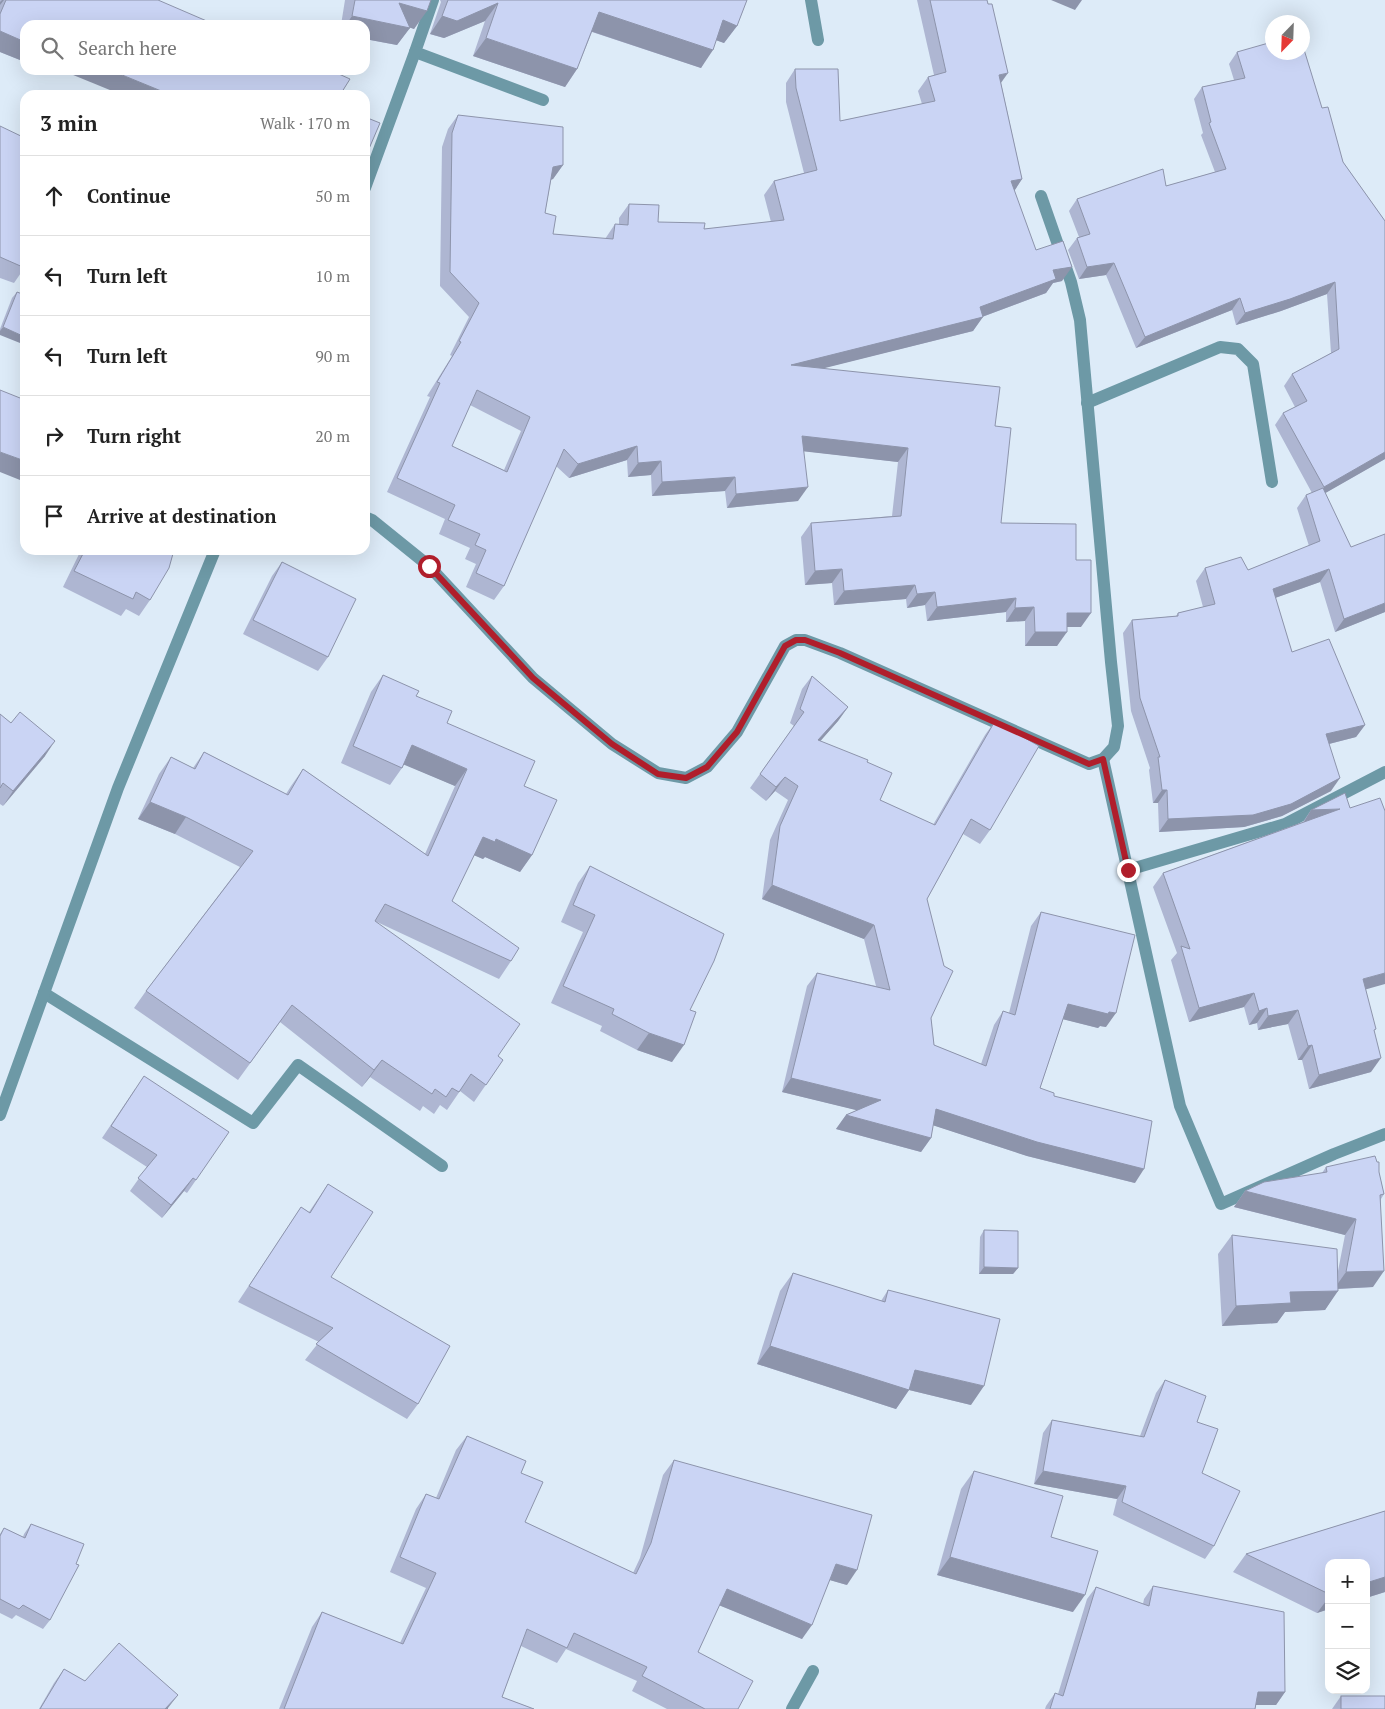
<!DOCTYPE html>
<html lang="en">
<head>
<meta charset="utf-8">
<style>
	:root { --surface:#fff; --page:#f2f2f2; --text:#222; --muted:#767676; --line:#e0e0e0 }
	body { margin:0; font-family:"PT Serif",serif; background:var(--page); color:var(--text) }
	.controls { position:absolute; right:15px; bottom:15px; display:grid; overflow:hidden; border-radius:10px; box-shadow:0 5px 20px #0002 }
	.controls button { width:45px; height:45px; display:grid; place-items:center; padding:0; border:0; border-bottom:1px solid var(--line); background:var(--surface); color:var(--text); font:25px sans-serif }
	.compass { position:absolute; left:1265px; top:15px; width:45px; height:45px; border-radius:50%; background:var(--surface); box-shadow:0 5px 20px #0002; rotate:203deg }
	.stop { position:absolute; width:15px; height:15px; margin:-11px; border:4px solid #b01e2b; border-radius:50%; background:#fff }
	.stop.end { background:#b01e2b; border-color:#fff; box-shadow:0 1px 5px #0008 }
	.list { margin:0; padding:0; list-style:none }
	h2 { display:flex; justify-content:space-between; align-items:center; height:65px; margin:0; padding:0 20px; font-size:21px }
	h2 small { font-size:16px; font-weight:400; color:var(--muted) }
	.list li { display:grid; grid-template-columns:32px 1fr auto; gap:15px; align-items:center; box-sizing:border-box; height:80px; padding:0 20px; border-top:1px solid var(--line) }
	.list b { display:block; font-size:19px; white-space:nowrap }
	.list em { font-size:16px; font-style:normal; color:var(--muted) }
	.icon { flex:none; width:28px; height:28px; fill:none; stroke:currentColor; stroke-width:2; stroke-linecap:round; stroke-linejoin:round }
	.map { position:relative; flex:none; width:1385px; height:1709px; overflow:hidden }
	.search { position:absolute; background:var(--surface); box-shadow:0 5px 20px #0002; left:20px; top:20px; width:350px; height:55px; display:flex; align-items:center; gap:12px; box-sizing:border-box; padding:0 18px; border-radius:15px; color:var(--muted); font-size:19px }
	.panel { position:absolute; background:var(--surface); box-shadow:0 5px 20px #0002; left:20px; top:90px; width:350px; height:465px; border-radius:15px }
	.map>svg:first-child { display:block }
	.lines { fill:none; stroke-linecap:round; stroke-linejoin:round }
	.lane { stroke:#6d99a6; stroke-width:12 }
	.street { stroke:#6d99a6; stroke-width:12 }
	.wall { fill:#aeb6d2; fill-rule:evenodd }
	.shaded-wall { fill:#8d94ab }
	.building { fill:#cad4f4; stroke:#8d94ab; fill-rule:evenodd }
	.route { stroke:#b01e2b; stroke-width:6 }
</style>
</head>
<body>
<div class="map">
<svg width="1385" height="1709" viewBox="0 0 1385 1709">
	<rect width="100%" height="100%" fill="#ddebf8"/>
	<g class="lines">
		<!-- lane -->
		<path class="lane" d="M1087 403 1220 347 1238 349 1253 364 1272 482"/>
		<!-- street -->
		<g class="street">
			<path d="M433 0 415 52 543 100"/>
			<path d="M811 0 818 40"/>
			<path d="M365 188 415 52"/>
			<path d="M365 517 372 520 429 566 533 678 612 744 658 773 686 778 707 767 737 732 785 646 796 640H805L840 653 1089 764 1103 759 1114 747 1118 726 1111 662 1080 320 1071 282 1041 196"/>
			<path d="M1103 759 1180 1106 1221 1204 1334 1154 1385 1134"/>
			<path d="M1128 870 1285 824 1385 772"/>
			<path d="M44 993 253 1123 298 1065 442 1166"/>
			<path d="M0 1115 118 788 215 550"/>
			<path d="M792 1709 813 1671"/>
		</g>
	</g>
	<!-- wall -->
	<g class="wall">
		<path d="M0 0H158L25 62 0 52Z"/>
		<path d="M345 0H431L414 29 410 27 397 45 365 39V25H341Z"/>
		<path d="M440 0H747L737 26 724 43 716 40 701 68 592 32 577 69 565 87 473 56 485 21 444 38 430 34 441 2Z"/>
		<path d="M917 0H987L1001 83 1022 179 1014 191 1036 250 1062 281 1053 283 1046 293 982 317 973 331 823 368 995 426 1001 523 1076 560 1081 627H1067L1057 646H1025V621L1006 622V612L927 621 925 605 907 608 906 599 834 605 832 583 805 585 801 537 811 523 892 516 898 462 804 451 798 501 727 508 725 491 652 496 651 475 628 477 627 460 569 478 556 466 504 586 494 600 466 587 476 564 465 559 470 548 439 534 445 519 387 492 430 397 427 396 452 356 450 355 469 317 440 286 442 147 448 129 458 115 563 165 553 179 551 180 545 213 553 234 605 239 615 224H619V218L629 204 658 222 704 229 771 222 764 195 774 181 804 173 786 102V83L795 69 840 121 922 104 918 91 928 77 934 75ZM470 405 521 431 504 470 452 446Z"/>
		<path d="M1237 52 1322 108 1343 162 1385 221V461V459L1325 493 1351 547 1385 612 1335 632 1320 582 1275 598 1292 652 1365 725 1356 737 1329 744 1331 791 1282 816 1244 827 1159 832 1158 803H1153L1149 770 1150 768 1131 711 1123 633 1132 620 1176 616 1178 613 1203 607 1196 581 1205 568 1248 570 1309 546 1297 508 1306 495 1312 493 1275 425 1283 413 1295 407 1284 386 1292 374 1331 353 1327 294 1281 311 1236 325 1232 310 1136 348 1106 275 1079 279 1068 250 1077 238 1079 237 1069 211 1077 199 1166 186 1215 172 1201 135 1203 133 1194 99 1202 87 1234 80 1229 64Z"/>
		<path d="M0 126 25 267 14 283 0 278Z"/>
		<path d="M17 292 0 335V329L12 298Z"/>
		<path d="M81 550H174L150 600 139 616 126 609 121 616 63 587Z"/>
		<path d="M282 562 328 657 318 671 243 634 272 576Z"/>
		<path d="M383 675 416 696 447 723 524 786 532 855 520 872 485 857 483 859 474 855 452 901 511 961 499 979 377 922 498 1056 503 1060 474 1102 460 1091 447 1110 440 1105 434 1114 423 1106 420 1111 370 1077 362 1087 280 1022 238 1080 134 1008 146 991 240 867 175 834 138 819 159 774 171 757 193 768 204 752 286 794 291 786 303 769 425 854 455 786 404 764 402 768 390 785 341 763 371 692Z"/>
		<path d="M812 676 848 707 838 721 820 741 867 762 880 800 933 825 985 735 995 721 990 830 980 844 963 834 927 899 931 1018 934 1045 981 1064 994 1025 1003 1011 1009 1013 1031 926 1041 912 1106 1027 1100 1026 1098 1028 1063 1019 1040 1088 1054 1096 1135 1183 1027 1156 933 1125 931 1138 921 1152 836 1129 846 1115 857 1110 782 1092 807 986 817 973 876 986 864 939 762 899 770 840 788 800 775 791 766 801 750 788 794 726 790 723 802 689Z"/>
		<path d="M0 714 45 756 3 806 0 804Z"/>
		<path d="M1311 810 1366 990 1374 1032 1371 1072 1309 1089 1302 1060H1298L1288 1024 1258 1030 1257 1023 1249 1025 1244 1007 1189 1022 1171 960 1177 953 1153 887 1163 873 1303 822Z"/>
		<path d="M590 866 690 1010 672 1062 637 1050 600 1031 602 1026 551 1003 583 932 561 922 578 883Z"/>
		<path d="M135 1089 196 1180 187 1193 184 1191 162 1218 130 1191 147 1167 102 1138Z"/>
		<path d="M1326 1167 1379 1172 1384 1194 1381 1199 1373 1287 1338 1289 1325 1310 1285 1312 1277 1323 1222 1326 1218 1254 1232 1235 1338 1271 1345 1235 1234 1207 1245 1191 1322 1173Z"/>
		<path d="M328 1184 331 1277 418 1404 407 1419 305 1360 319 1342 238 1302 301 1207 309 1212Z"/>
		<path d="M984 1230 1018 1268 1013 1274H979L980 1237Z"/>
		<path d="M793 1273 881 1301 888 1290 971 1405 909 1390 896 1409 757 1364 780 1291Z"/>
		<path d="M1165 1380 1197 1422 1202 1473 1214 1546 1205 1559 1113 1515 1117 1499 1034 1484 1043 1433 1052 1420 1140 1436 1156 1393Z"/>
		<path d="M467 1436 521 1473 525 1522 633 1573 640 1558 663 1475 674 1460 847 1585 830 1580 802 1639 719 1605 698 1652 738 1709H667L632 1691 637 1681 566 1649 557 1663 521 1646 502 1697 534 1709H279L312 1627 322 1612 400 1643 426 1588 390 1572 416 1509 426 1494 436 1498 456 1450Z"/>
		<path d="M974 1471 1051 1537 1073 1612 937 1575 961 1489Z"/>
		<path d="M1385 1511V1592L1366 1598V1563H1329V1609L1317 1613 1233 1572 1246 1554Z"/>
		<path d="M31 1524 50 1620 43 1629 16 1615 12 1619 0 1613V1534L4 1528 23 1537 24 1534Z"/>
		<path d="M1153 1586 1285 1692 1276 1705H1256L1255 1709H1045L1046 1706 1055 1693 1058 1694 1087 1599 1096 1587 1143 1604 1144 1599Z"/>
		<path d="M64 1669 85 1681 168 1709H39L54 1683Z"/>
		<path d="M1341 1696 1385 1709H1332Z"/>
	</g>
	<!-- shaded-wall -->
	<g class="shaded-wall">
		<path d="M2 0H4L0 5V2Z"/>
		<path d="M1051 0H1082L1075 10Z"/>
		<path d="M399 3 427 11 414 29 387 20Z"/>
		<path d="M498 3 485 21 444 38 430 34 442 16Z"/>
		<path d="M599 12 713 50 701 68 587 30Z"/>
		<path d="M352 16 410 28 397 45 365 39V25H346Z"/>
		<path d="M723 20 737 26 724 43 710 38Z"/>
		<path d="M0 31 25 42V62L0 52Z"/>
		<path d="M486 38 577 69 565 87 473 56Z"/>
		<path d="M45 70H61L58 75Z"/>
		<path d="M61 70H110L171 95H122Z"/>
		<path d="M1008 73 998 87 999 75Z"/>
		<path d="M563 165 553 179 544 181 553 167Z"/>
		<path d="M1022 179 1013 193 1011 181Z"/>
		<path d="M1114 263 1106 275 1079 279 1087 267Z"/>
		<path d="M1072 267 1062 281 1053 283 1046 293 979 318 983 317 973 331 781 379 791 365 980 307 1053 270Z"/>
		<path d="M1335 282 1327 294 1281 311 1236 325 1245 313Z"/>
		<path d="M1240 298 1232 310 1136 348 1145 337Z"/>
		<path d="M3 327 25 337V345L0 335V331Z"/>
		<path d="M802 436 908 448 898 462 792 450Z"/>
		<path d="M637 446 627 460 569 478 578 464Z"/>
		<path d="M0 452 25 461V482L0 472Z"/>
		<path d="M1385 452V459L1315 499 1324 487Z"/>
		<path d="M661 461 651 475 628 477 638 463Z"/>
		<path d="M735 477 725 491 652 496 662 482Z"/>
		<path d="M808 487 798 501 727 508 736 494Z"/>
		<path d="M842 569 832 583 805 585 815 571Z"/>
		<path d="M1329 569 1320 582 1264 602 1273 589Z"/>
		<path d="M915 585 906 599 834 605 844 591Z"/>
		<path d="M935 592 925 605 907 608 917 594Z"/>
		<path d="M1016 598 1006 612 927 621 937 607Z"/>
		<path d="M1385 603V612L1335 632 1344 619Z"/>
		<path d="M1034 607 1025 621 1006 622 1015 608Z"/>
		<path d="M1067 613H1091L1081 627H1057Z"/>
		<path d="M1035 632H1067L1057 646H1025Z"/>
		<path d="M848 707 838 721 809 754 818 740Z"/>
		<path d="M1365 725 1356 737 1317 747 1326 734Z"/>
		<path d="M55 741 45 756 3 806 13 791Z"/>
		<path d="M412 745 467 769 455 786 400 763Z"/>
		<path d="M785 777 775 791 766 801 776 787Z"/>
		<path d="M1340 778 1331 791 1282 816 1244 827 1159 832 1168 819Z"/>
		<path d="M1162 790H1167L1158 803H1153Z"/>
		<path d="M150 802 186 817 175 834 138 819Z"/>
		<path d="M1340 809 1302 825 1311 810Z"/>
		<path d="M483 837 496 839 532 855 520 872 485 857 483 859 471 854Z"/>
		<path d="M772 885 874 925 864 939 762 899Z"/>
		<path d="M1385 973V984L1353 993 1363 979Z"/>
		<path d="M1254 993 1244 1007 1189 1022 1199 1008Z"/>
		<path d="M1068 1004 1116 1013 1106 1027 1100 1026 1098 1028 1058 1018Z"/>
		<path d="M1267 1008 1257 1023 1249 1025 1259 1011Z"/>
		<path d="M1298 1010 1288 1024 1258 1030 1268 1016Z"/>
		<path d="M649 1033 684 1045 672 1062 637 1050Z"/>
		<path d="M1312 1045 1302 1060H1298L1308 1046Z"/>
		<path d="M1381 1058 1371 1072 1309 1089 1319 1075Z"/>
		<path d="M382 1060 370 1077 362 1087 374 1070Z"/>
		<path d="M791 1078 881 1100 872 1114 782 1092Z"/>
		<path d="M936 1109 1144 1169 1135 1183 1027 1156 926 1123Z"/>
		<path d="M846 1115 931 1138 921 1152 836 1129Z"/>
		<path d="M193 1178 184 1191 162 1218 171 1205Z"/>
		<path d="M1245 1191 1356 1219 1345 1235 1234 1207Z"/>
		<path d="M984 1267 1018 1268 1013 1274H979Z"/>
		<path d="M1384 1271 1373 1287 1334 1289 1346 1272Z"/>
		<path d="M1338 1291 1325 1310 1285 1312 1277 1323 1222 1326 1236 1306 1290 1292Z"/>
		<path d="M770 1346 915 1370 984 1386 971 1405 905 1389 909 1390 896 1409 757 1364Z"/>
		<path d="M1043 1471 1126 1486 1117 1499 1034 1484Z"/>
		<path d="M950 1557 1085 1595 1073 1612 937 1575Z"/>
		<path d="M836 1564 857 1570 847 1585 826 1579Z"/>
		<path d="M1385 1577V1592L1366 1598V1583Z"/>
		<path d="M727 1589 812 1625 802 1639 716 1604Z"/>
		<path d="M1329 1597V1609L1317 1613Z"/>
		<path d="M1258 1692H1285L1276 1705H1249Z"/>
		<path d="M178 1695 168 1708V1709H165Z"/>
	</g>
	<!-- building -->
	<g class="building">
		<path d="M6 0H158L216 25H25V42L0 31V14Z"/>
		<path d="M355 0H431L427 11 399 3 410 28 352 16Z"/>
		<path d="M448 0H747L737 26 723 20 713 50 599 12 577 69 486 38 498 3 457 21 442 16Z"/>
		<path d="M930 0H987L988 4H992L1008 73 999 75 1022 179 1011 181 1036 250 1063 241 1072 267 1053 270 1056 279 980 307 983 317 791 365 1000 387 995 426 1011 428 1001 523 1076 524V560H1091V613H1067V632H1035L1034 607 1015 608 1016 598 937 607 935 592 917 594 915 585 844 591 842 569 815 571 811 523 901 516 908 448 802 436 808 487 736 494 735 477 662 482 661 461 638 463 637 446 578 464 564 449 504 586 476 573 486 550 475 545 480 534 448 520 455 505 397 478 440 383 437 382 461 342 459 341 479 303 450 272 452 133 458 115 563 127V165L553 167 545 213 556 216 553 234 613 239 615 224 628 225 629 204 659 205 658 222 705 223 704 229 784 220 774 181 817 170 796 88 795 69H838L840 121 935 101 928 77 946 72ZM477 390 530 417 507 472 452 446Z"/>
		<path d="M1272 42V52H1302V43L1322 108 1328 107 1343 162 1385 221V452L1324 487 1283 413 1307 401 1292 374 1339 349 1335 282 1290 299 1245 313 1240 298 1145 337 1114 263 1087 267 1077 238 1090 234 1077 199 1163 169 1166 186 1226 169 1209 123 1211 122 1202 87 1245 78 1237 52Z"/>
		<path d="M110 70H330L350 79 340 95H171Z"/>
		<path d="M365 117 380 123 365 158Z"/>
		<path d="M0 126 25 138V268L0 257Z"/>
		<path d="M17 292 25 295V337L3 327Z"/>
		<path d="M0 390 25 400V461L0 452Z"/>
		<path d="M1323 488 1351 547 1385 534V603L1344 619 1329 569 1273 589 1292 652 1329 639 1365 725 1326 734 1340 778 1291 804 1253 815 1168 819 1167 790H1162L1158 757H1160L1140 698 1132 620 1178 616V613L1215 604 1205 568 1241 557 1248 570 1320 541 1306 495Z"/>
		<path d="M85 550H174L169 568 150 600 136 592 133 599 74 571Z"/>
		<path d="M282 562 356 599 328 657 253 620Z"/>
		<path d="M383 675 419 691 416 696 452 711 447 723 535 761 524 786 557 800 532 855 496 839 495 842 483 837 452 901 519 948 511 961 385 904 375 921 520 1024 498 1056 503 1060 486 1085 471 1074 459 1092 452 1088 446 1097 435 1089 432 1094 382 1060 374 1070 292 1005 250 1063 146 991 253 851 186 817 150 802 171 757 195 769 204 752 288 795 303 769 428 856 467 769 412 745 402 768 353 746Z"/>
		<path d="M812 676 848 707 818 740 868 760 867 762 892 773 880 800 935 825 995 721 1039 746 990 830 971 819 927 899 944 966 953 971 931 1018 934 1045 986 1066 1003 1011 1015 1015 1041 912 1135 935 1116 1013 1109 1012 1108 1014 1068 1004 1040 1088 1054 1093V1096L1152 1121 1144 1169 1037 1142 936 1109 931 1138 846 1115 881 1100 791 1078 817 973 890 990 874 925 772 885 780 826 798 786 785 777 776 787 760 774 804 712 800 709Z"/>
		<path d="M20 712 55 741 13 791 3 783 0 788V714L11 723Z"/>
		<path d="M1345 793 1350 808 1380 798 1385 811V973L1363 979 1376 1029 1374 1030 1381 1058 1319 1075 1312 1045 1308 1046 1298 1010 1268 1016 1267 1008 1259 1011 1254 993 1199 1008 1181 946 1190 949 1163 873 1340 809 1311 810Z"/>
		<path d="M590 866 724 934 714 961 690 1010 696 1012 684 1045 649 1033 612 1014 614 1009 563 986 595 915 573 905Z"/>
		<path d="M144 1076 229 1132 196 1180 193 1178 171 1205 138 1178 157 1155 111 1126Z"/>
		<path d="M1375 1156 1377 1162H1379V1172L1384 1194 1380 1195 1384 1271 1346 1272 1356 1219 1245 1191 1264 1182 1327 1172 1326 1167Z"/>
		<path d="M328 1184 373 1212 331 1277 450 1346 418 1404 316 1344 333 1328 249 1286 301 1207 310 1213Z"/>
		<path d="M984 1230 1018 1231V1268L984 1267Z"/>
		<path d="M1232 1235 1337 1249 1338 1291 1290 1292 1291 1303 1236 1306Z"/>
		<path d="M793 1273 885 1302 888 1290 1000 1319 984 1386 915 1370 909 1390 770 1346Z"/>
		<path d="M1165 1380 1206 1396 1197 1422 1218 1429 1202 1473 1240 1491 1214 1546 1122 1502 1126 1486 1043 1471 1052 1420 1144 1437Z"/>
		<path d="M467 1436 526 1461 521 1473 543 1482 525 1522 636 1574 651 1543 674 1460 872 1515 857 1570 836 1564 812 1625 727 1589 698 1652 753 1681 738 1709H705L642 1676 647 1667 574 1633 567 1648 527 1629 502 1697 534 1709H284L322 1612 403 1644 436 1573 400 1557 426 1494 439 1499Z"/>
		<path d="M974 1471 1063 1496 1051 1537 1098 1551 1085 1595 950 1557Z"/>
		<path d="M1385 1511V1577L1366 1583V1563H1329V1594L1246 1554Z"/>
		<path d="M31 1524 84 1544 76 1564 79 1565 50 1620 23 1605 19 1609 0 1599V1536L4 1528 25 1538Z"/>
		<path d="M1153 1586 1284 1612 1285 1692H1258L1255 1709H1050L1055 1693 1063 1696 1096 1587 1149 1606Z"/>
		<path d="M119 1643 178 1695 165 1709H40L64 1669 85 1681Z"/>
		<rect x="1341" y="1696" width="44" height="13"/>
	</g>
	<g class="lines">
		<!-- route -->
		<path class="route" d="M429 566 533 678 612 744 658 774 686 778 707 767 737 732 785 646 796 640H805L840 653 1089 764 1103 759 1128 870"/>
	</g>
</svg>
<div class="controls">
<button>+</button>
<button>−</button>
<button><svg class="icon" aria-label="layers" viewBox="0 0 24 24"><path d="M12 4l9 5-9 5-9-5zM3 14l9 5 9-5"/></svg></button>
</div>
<svg class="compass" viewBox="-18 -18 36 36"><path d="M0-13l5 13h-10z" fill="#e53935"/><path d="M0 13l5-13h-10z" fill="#767676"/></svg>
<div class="stop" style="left:429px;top:566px"></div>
<div class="stop end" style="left:1128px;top:870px"></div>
<div class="search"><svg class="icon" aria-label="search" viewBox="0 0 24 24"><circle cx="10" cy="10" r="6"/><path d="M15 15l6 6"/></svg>Search here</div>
<section class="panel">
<h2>3 min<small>Walk · 170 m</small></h2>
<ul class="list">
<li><svg class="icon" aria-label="ahead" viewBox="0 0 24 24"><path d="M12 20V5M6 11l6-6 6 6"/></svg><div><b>Continue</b></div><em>50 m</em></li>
<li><svg class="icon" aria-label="left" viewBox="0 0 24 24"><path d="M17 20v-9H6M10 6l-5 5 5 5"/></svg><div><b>Turn left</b></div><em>10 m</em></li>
<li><svg class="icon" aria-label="left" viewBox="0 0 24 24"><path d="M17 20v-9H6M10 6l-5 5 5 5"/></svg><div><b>Turn left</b></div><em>90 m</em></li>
<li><svg class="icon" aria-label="right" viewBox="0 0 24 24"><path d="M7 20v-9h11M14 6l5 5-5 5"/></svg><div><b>Turn right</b></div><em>20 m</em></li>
<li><svg class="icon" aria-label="arrive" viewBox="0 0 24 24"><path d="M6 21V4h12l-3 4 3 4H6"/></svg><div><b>Arrive at destination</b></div></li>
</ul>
</section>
</div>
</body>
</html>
